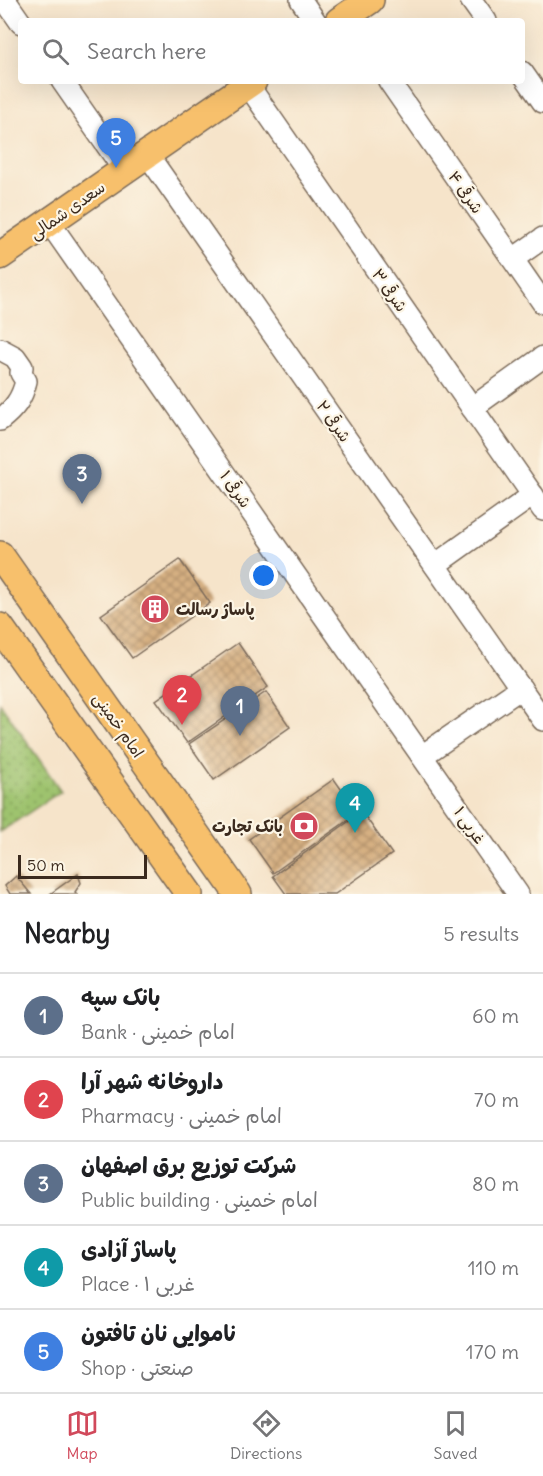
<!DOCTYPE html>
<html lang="en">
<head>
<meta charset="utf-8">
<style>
	:root { --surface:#fff; --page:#f2f2f2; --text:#202124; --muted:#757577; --line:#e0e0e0; --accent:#d1495b }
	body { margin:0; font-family:Delius,"Playpen Sans Arabic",sans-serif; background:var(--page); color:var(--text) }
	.scale { position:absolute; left:18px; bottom:15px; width:129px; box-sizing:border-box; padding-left:6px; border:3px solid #3b2a1e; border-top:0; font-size:16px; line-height:21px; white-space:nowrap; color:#3b2a1e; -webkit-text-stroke:4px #fcf5e5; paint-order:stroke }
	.you { position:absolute; left:264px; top:576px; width:21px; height:21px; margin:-15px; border:4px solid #fff; border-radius:50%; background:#1a73e8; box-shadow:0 0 0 9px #1a73e833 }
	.badge { display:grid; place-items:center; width:39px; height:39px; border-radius:50%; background:var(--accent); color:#fff; font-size:20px; font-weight:700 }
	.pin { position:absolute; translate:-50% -50px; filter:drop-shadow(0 2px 3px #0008) }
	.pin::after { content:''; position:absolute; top:32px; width:21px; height:18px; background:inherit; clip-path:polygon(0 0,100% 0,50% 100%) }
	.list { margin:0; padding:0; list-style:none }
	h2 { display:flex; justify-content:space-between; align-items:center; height:78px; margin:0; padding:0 24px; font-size:26px }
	h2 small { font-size:20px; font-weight:400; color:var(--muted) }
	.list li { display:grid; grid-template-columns:39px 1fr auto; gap:18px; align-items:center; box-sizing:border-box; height:84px; padding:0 24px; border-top:2px solid var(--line) }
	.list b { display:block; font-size:22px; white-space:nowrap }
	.list p { margin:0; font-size:20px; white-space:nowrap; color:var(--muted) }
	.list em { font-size:20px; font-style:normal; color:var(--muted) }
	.icon { flex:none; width:33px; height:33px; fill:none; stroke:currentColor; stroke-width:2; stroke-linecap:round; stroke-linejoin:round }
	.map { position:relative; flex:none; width:543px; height:894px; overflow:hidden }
	.search { position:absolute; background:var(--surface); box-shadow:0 6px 24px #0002; left:18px; right:18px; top:18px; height:66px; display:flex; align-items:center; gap:15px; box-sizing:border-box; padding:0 21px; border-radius:6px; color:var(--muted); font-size:22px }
	.sheet { height:498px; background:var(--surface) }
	nav { display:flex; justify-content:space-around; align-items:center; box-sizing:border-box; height:84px; border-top:2px solid var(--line); background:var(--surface); font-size:16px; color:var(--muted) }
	nav a { display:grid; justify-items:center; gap:3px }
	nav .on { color:var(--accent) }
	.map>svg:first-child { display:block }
	.green { fill:url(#green-dots); stroke:#6c7646; stroke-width:1.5 }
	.building { fill:url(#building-cross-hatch) }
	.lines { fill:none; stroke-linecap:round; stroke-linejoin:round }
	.minor-casing { stroke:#7c6b5a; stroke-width:24 }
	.major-casing { stroke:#7c6b5a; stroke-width:30 }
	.minor { stroke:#fff; stroke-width:21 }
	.major { stroke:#f7c06c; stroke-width:27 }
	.labels { text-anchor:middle; stroke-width:4.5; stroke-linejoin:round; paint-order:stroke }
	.street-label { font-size:16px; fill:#3b2a1e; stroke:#fcf5e5 }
	.poi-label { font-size:16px; font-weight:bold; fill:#3b2a1e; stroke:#fcf5e5; text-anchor:start }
</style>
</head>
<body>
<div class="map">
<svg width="543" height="894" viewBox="0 0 543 894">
	<defs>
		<pattern id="green-dots" width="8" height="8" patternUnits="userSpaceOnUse" patternTransform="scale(1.5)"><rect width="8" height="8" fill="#9ec36e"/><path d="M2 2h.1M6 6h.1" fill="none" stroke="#829f5a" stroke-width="1.8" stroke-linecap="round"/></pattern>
		<pattern id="building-cross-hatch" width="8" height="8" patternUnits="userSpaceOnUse" patternTransform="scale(1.5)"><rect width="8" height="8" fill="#d6b082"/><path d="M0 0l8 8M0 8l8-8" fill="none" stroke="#af8f6a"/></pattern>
	</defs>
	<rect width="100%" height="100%" fill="#fcf5e5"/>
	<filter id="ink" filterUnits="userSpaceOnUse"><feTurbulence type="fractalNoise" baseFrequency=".0167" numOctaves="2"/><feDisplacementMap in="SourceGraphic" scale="12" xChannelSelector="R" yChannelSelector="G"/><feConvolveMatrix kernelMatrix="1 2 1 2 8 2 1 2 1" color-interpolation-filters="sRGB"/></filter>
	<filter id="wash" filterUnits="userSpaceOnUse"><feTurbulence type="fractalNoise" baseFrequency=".008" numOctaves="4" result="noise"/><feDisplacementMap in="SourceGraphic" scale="24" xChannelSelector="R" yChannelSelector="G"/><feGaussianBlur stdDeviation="1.35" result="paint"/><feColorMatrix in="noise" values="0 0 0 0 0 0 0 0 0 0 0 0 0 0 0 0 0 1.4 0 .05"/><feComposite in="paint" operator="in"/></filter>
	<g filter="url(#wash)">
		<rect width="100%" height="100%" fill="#f6e4ca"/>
		<!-- green -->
		<path class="green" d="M0 703 61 791 0 832Z"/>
		<g id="blocks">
			<!-- building -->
			<g class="building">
				<path d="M180 560 210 603 132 658 101 615Z"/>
				<path d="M238 643 268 687 187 743 156 700Z"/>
				<path d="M266 692 290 727 214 780 189 744Z"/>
				<path d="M334 779 358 813 273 873 249 839Z"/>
				<path d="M362 812 392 854 335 894H286L273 876Z"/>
				<path d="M78 874 81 883 75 892 77 894H50Z"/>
				<path d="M16 876 31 894H10L5 886Z"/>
			</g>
		</g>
	</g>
	<g filter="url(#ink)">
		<use href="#blocks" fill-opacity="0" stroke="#7c6b5a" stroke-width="1.5"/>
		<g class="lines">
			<!-- minor casing -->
			<g class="minor-casing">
				<g id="minor">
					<path d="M5 0 21 23"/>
					<path d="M301 0 315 21"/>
					<path d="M471 0 486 21"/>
					<path d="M522 72 543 102"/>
					<path d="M62 81 124 170"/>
					<path d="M389 81 543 303"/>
					<path d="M248 85 543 510"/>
					<path d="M147 154 543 720"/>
					<path d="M49 222 518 894"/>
					<path d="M513 259 543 238"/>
					<path d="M0 349 15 357 22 367 21 373 26 381C22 399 14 409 0 420"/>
					<path d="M472 408 543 357"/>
					<path d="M435 565 533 495"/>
					<path d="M422 756 521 688"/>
				</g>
			</g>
			<!-- major casing -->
			<g class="major-casing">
				<g id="major">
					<path d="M339 21 370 0"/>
					<path d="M0 256 253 81"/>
					<path d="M0 555 238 894"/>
					<path d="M0 627 189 894"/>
				</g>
			</g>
			<!-- minor -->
			<use href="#minor" class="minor"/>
			<!-- major -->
			<use href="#major" class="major"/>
		</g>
	</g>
	<!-- icons -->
	<defs>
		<g id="building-disc" transform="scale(1.5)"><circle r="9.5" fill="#d1495b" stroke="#fcf5e5"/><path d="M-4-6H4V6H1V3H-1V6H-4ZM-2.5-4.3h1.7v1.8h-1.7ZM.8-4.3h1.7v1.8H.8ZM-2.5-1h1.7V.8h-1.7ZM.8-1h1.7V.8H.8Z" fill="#fff"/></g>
		<g id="bank-disc" transform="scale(1.5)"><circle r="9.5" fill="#d1495b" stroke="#fcf5e5"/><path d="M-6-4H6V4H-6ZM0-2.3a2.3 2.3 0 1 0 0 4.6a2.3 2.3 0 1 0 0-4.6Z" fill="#fff"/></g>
	</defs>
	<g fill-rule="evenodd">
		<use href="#building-disc" x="155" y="609"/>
		<use href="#bank-disc" x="304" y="826"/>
	</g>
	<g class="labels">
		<!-- street labels -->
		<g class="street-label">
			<text transform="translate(466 192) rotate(55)" y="6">۴ شرقی</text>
			<text transform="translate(67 210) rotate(-35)" y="6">سعدی شمالی</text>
			<text transform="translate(390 290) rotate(55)" y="6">۳ شرقی</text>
			<text transform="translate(334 421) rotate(55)" y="6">۲ شرقی</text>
			<text transform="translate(236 489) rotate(55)" y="6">۱ شرقی</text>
			<text transform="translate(119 725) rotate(55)" y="6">امام خمینی</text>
			<text transform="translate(470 825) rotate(55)" y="6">۱ غربی</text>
		</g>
		<!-- poi labels -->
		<g class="poi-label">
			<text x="176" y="615">پاساژ رسالت</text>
			<text x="283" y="832" text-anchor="end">بانک تجارت</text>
		</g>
	</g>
</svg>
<div class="scale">50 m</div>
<div class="you"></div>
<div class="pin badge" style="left:240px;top:736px;background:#5c6f8a">1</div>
<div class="pin badge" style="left:182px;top:725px;background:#e0444e">2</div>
<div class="pin badge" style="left:82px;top:504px;background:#5c6f8a">3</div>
<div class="pin badge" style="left:355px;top:833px;background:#0f9aa8">4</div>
<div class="pin badge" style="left:116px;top:168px;background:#3f7fe0">5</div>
<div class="search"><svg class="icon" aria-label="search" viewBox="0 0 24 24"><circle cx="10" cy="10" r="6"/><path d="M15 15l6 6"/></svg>Search here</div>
</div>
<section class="sheet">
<h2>Nearby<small>5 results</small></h2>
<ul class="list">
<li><span class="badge" style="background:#5c6f8a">1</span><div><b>بانک سپه</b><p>Bank · امام خمینی</p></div><em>60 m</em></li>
<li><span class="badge" style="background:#e0444e">2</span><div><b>داروخانه شهر آرا</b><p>Pharmacy · امام خمینی</p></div><em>70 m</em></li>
<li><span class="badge" style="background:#5c6f8a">3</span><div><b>شرکت توزیع برق اصفهان</b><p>Public building · امام خمینی</p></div><em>80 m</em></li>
<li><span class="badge" style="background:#0f9aa8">4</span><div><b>پاساژ آزادی</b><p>Place · ۱ غربی</p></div><em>110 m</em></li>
<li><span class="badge" style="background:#3f7fe0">5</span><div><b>ناموایی نان تافتون</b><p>Shop · صنعتی</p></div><em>170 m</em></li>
</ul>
</section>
<nav>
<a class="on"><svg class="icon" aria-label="map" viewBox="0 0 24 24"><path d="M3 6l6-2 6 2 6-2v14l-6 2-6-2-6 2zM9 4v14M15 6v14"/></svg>Map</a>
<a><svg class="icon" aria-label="directions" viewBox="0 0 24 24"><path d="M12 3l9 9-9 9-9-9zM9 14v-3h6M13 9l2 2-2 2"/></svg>Directions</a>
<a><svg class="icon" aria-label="saved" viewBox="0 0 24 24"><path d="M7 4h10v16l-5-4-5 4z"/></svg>Saved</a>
</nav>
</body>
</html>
